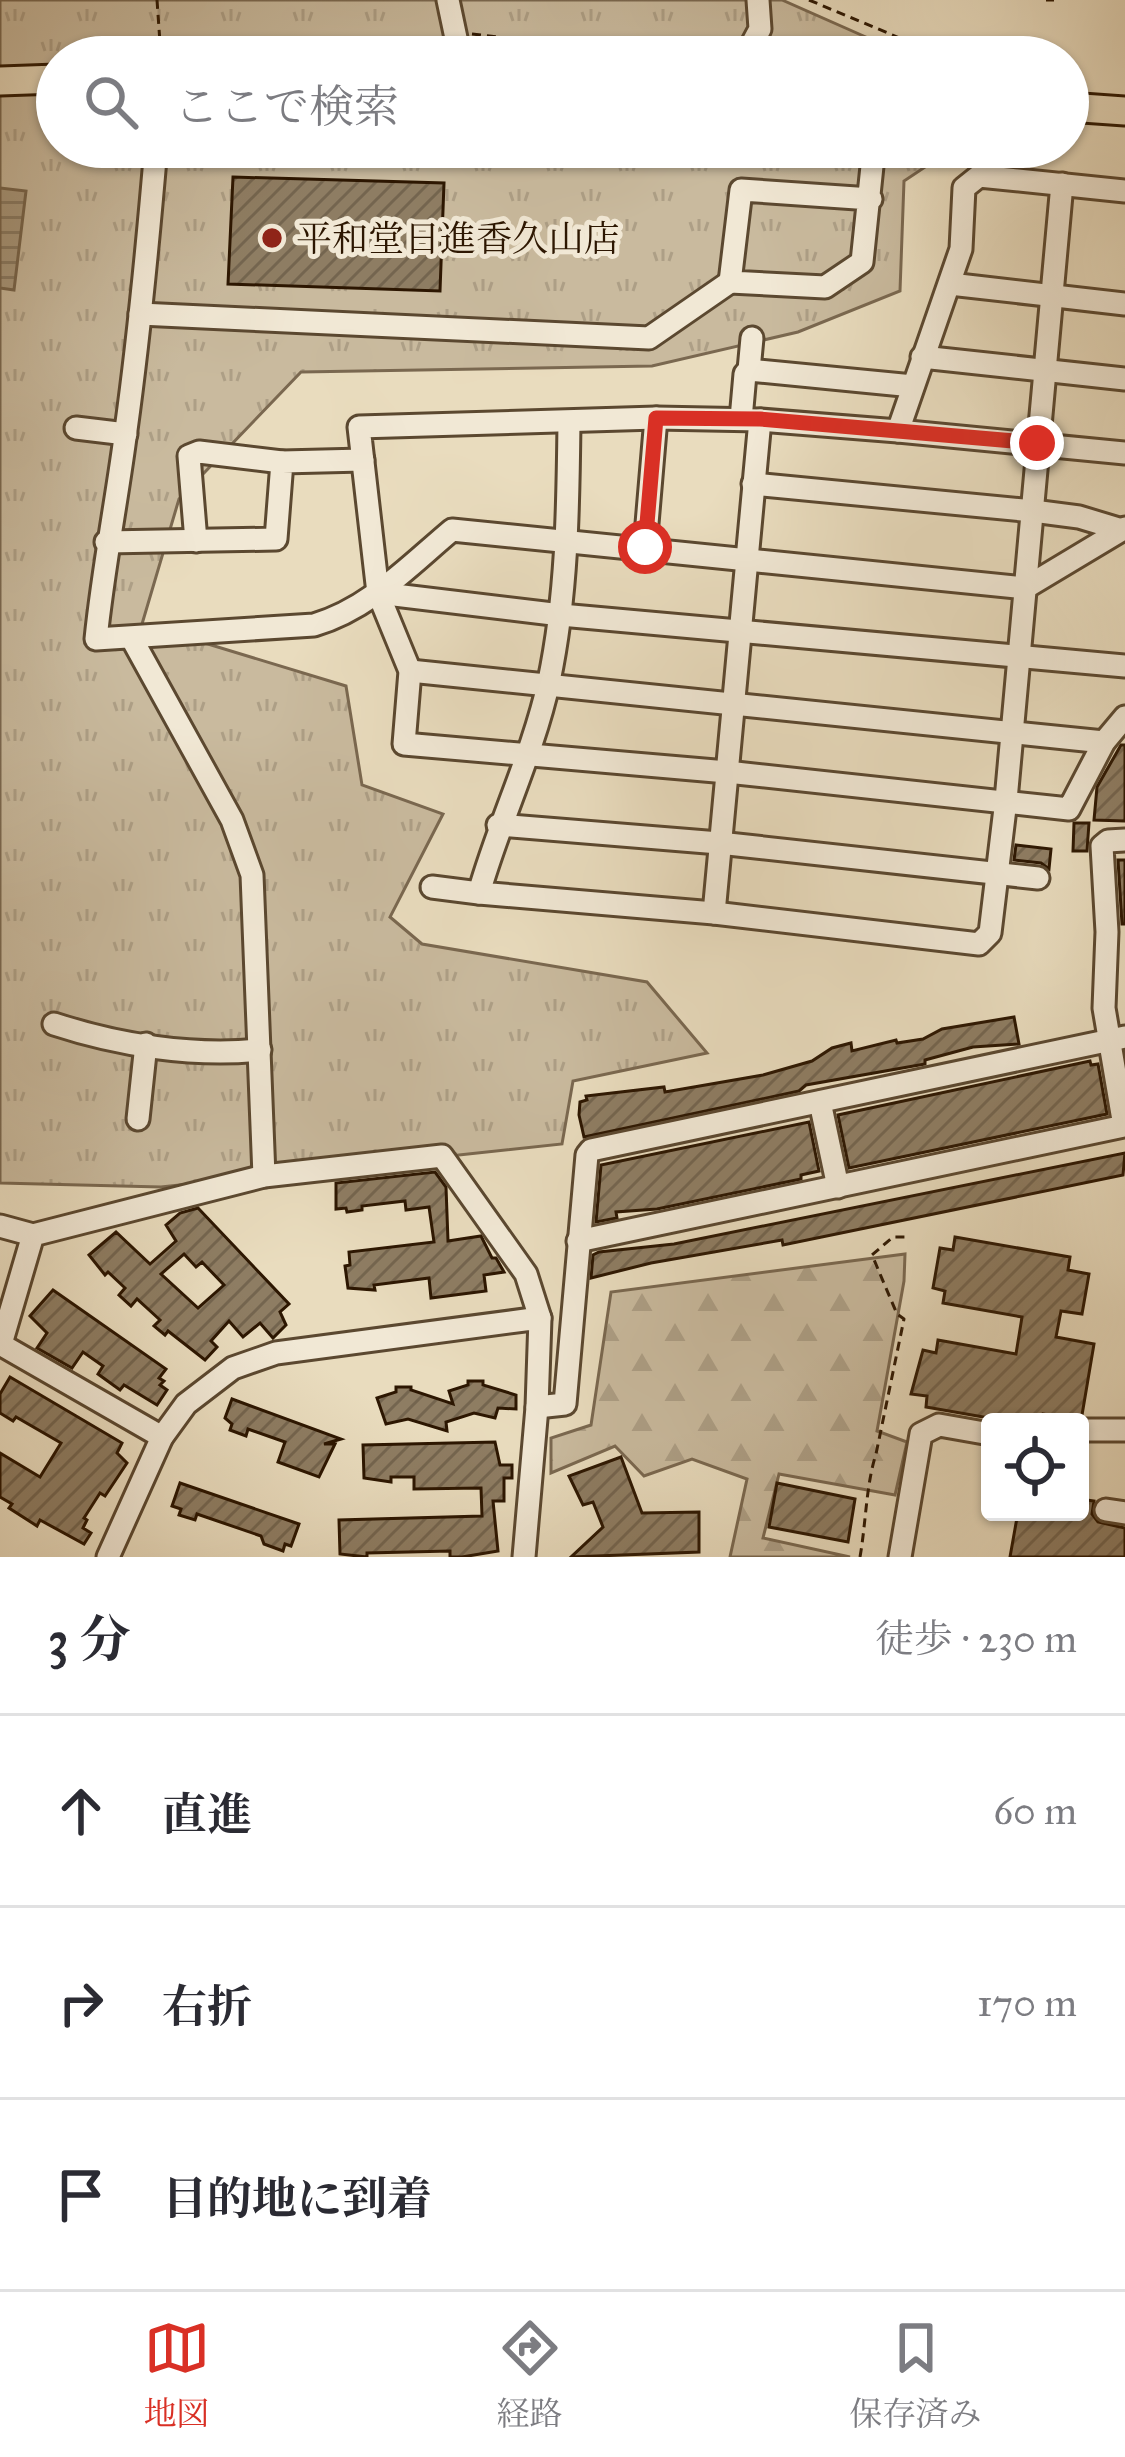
<!DOCTYPE html>
<html lang="ja">
<head>
<meta charset="utf-8">
<style>
	:root { --surface:#fff; --page:#f7f7f7; --text:#2b2b33; --muted:#7c7c81; --line:#e1e1e2; --accent:#d93025 }
	body { margin:0; font-family:"IM FELL Great Primer","Noto Serif JP",serif; background:var(--page); color:var(--text) }
	.controls { position:absolute; right:36px; bottom:36px; display:grid; overflow:hidden; border-radius:12px; box-shadow:0 3px 9px #0004 }
	.controls button { width:108px; height:108px; display:grid; place-items:center; padding:0; border:0; border-bottom:3px solid var(--line); background:var(--surface); color:var(--text); font:60px sans-serif }
	.stop { position:absolute; width:36px; height:36px; margin:-27px; border:9px solid #d93025; border-radius:50%; background:#fff }
	.stop.end { background:#d93025; border-color:#fff; box-shadow:0 3px 12px #0008 }
	.list { margin:0; padding:0; list-style:none }
	h2 { display:flex; justify-content:space-between; align-items:center; height:156px; margin:0; padding:0 48px; font-size:51px }
	h2 small { font-size:39px; font-weight:400; color:var(--muted) }
	.list li { display:grid; grid-template-columns:78px 1fr auto; gap:36px; align-items:center; box-sizing:border-box; height:192px; padding:0 48px; border-top:3px solid var(--line) }
	.list b { display:block; font-size:45px; white-space:nowrap }
	.list em { font-size:39px; font-style:normal; color:var(--muted) }
	.icon { flex:none; width:66px; height:66px; fill:none; stroke:currentColor; stroke-width:2; stroke-linecap:round; stroke-linejoin:round }
	.map { position:relative; flex:none; width:1125px; height:1557px; overflow:hidden }
	.search { position:absolute; background:var(--surface); box-shadow:0 3px 9px #0004; left:36px; right:36px; top:36px; height:132px; display:flex; align-items:center; gap:30px; box-sizing:border-box; padding:0 42px; border-radius:66px; color:var(--muted); font-size:45px }
	.sheet { height:732px; background:var(--surface) }
	nav { display:flex; justify-content:space-around; align-items:center; box-sizing:border-box; height:168px; border-top:3px solid var(--line); background:var(--surface); font-size:33px; color:var(--muted) }
	nav a { display:grid; justify-items:center; gap:6px }
	nav .on { color:var(--accent) }
	.map>svg:first-child { display:block }
	.grass { fill:url(#grass-tufts); stroke:#7a6850; stroke-width:3 }
	.forest { fill:url(#forest-firs); stroke:#7a6850; stroke-width:3 }
	.water { fill:url(#water-rules); stroke:#77654c; stroke-width:3 }
	.building { fill:url(#building-hatch); stroke:#2c1601; stroke-width:3; fill-rule:evenodd }
	.lines { fill:none; stroke-linecap:round; stroke-linejoin:round }
	.minor-casing { stroke:#5b4830; stroke-width:27 }
	.major-casing { stroke:#2c1601; stroke-width:33 }
	.path { stroke:#2c1601; stroke-width:3; stroke-dasharray:9 6; stroke-linecap:butt }
	.minor { stroke:#f1e8d5; stroke-width:21 }
	.major { stroke:#e9dcbe; stroke-width:27 }
	.route { stroke:#d93025; stroke-width:15 }
	.poi-dot { fill:#8f2418; stroke:#f1e8d5; stroke-width:4.5 }
	.labels { text-anchor:middle; stroke-width:10; stroke-linejoin:round; paint-order:stroke }
	.poi-label { font-size:36px; fill:#2c1601; stroke:#f1e8d5; text-anchor:start }
</style>
</head>
<body>
<div class="map">
<svg width="1125" height="1557" viewBox="0 0 1125 1557">
	<defs>
		<pattern id="grass-tufts" width="24" height="20" patternUnits="userSpaceOnUse" patternTransform="scale(3)"><rect width="24" height="20" fill="#c9ba9e"/><path d="M3 7l-1-3M5 7V3M7 7l1-3M15 17l-1-3M17 17v-4M19 17l1-3" fill="none" stroke="#ad9f86"/></pattern>
		<pattern id="forest-firs" width="22" height="20" patternUnits="userSpaceOnUse" patternTransform="scale(3)"><rect width="22" height="20" fill="#c9ba9e"/><path d="M5 1l3.5 6h-7zM16 11l3.5 6h-7z" fill="#ad9f86"/></pattern>
		<pattern id="water-rules" width="6" height="5" patternUnits="userSpaceOnUse" patternTransform="scale(3)"><rect width="6" height="5" fill="#a9997e"/><path d="M0 2.5h6" fill="none" stroke="#8a7c65"/></pattern>
		<pattern id="building-hatch" width="6" height="6" patternUnits="userSpaceOnUse" patternTransform="scale(3)"><rect width="6" height="6" fill="#8e7d63"/><path d="M-1 1l2-2M0 6l6-6M5 7l2-2" fill="none" stroke="#74654f"/></pattern>
	</defs>
	<rect width="100%" height="100%" fill="#e9dcbe"/>
	<filter id="stains"><feTurbulence type="fractalNoise" baseFrequency=".00167" numOctaves="4"/><feColorMatrix values="0 0 0 0 .2 0 0 0 0 .09 0 0 0 0 .02 0 0 0 .5 -.17"/></filter>
	<radialGradient id="worn" r=".72"><stop offset=".6" stop-color="#630" stop-opacity="0"/><stop offset="1" stop-color="#630" stop-opacity=".3"/></radialGradient>
	<!-- grass -->
	<path class="grass" d="M0 0H782L911 57H57V147H955L904 181 900 291 798 332 652 366 301 372 179 499 142 624 346 686 362 785 443 814 390 917 422 944 647 982 707 1053 573 1081 562 1144 161 1187 0 1183Z"/>
	<!-- forest -->
	<path class="forest" d="M905 1254 904 1281 877 1431 907 1442 895 1495 779 1474 763 1538 850 1557H730L747 1479 692 1459 644 1476 615 1446 551 1473V1438L591 1425 611 1292Z"/>
	<!-- water -->
	<path class="water" d="M0 188 26 191 14 290 0 288Z"/>
	<!-- building -->
	<g class="building">
		<path d="M233 177 444 183 440 291 228 284Z"/>
		<path d="M1121 745H1125V821L1094 820 1097 787Z"/>
		<path d="M1074 823H1089L1087 851H1073Z"/>
		<path d="M1016 845 1051 849 1049 869 1041 863 1014 860Z"/>
		<path d="M1118 860H1125V924H1122Z"/>
		<path d="M1014 1017 1019 1044 973 1047 925 1060V1064L806 1085 799 1091 584 1137 579 1115 580 1102 587 1100 586 1096 664 1087 665 1092 763 1075 812 1061 832 1048 851 1043 852 1051 896 1040 897 1043 923 1039 942 1029Z"/>
		<path d="M1090 1061 1091 1065 1098 1064 1107 1114 849 1168 838 1115Z"/>
		<path d="M809 1122 819 1171 801 1175V1179L657 1209 616 1212 617 1218 596 1222 601 1165Z"/>
		<path d="M1125 1153 1123 1175 783 1245 782 1240 651 1263 591 1278 593 1255 599 1252 674 1244Z"/>
		<path d="M435 1172 446 1187 448 1241 481 1236 492 1258H496L504 1272 484 1275 486 1291 431 1298 429 1278 374 1285 375 1290 348 1288 345 1266 350 1265 349 1252 434 1242 429 1207 406 1210 405 1201 362 1206V1210L347 1212 346 1208 336 1209V1183Z"/>
		<path d="M198 1208 289 1304 280 1312 286 1325 273 1338 260 1323 243 1337 229 1321 211 1341 217 1347 205 1360 168 1331 165 1335 154 1326 160 1320 137 1299 131 1306 119 1295 125 1288 108 1272 105 1275 89 1255 116 1232 150 1264 176 1241 166 1225 180 1213ZM184 1254 196 1267 202 1262 224 1285 198 1308 161 1274Z"/>
		<path d="M955 1237 1070 1257 1068 1270 1089 1274 1082 1314 1061 1311 1056 1337 1094 1344 1082 1415 1070 1419 1043 1414 1041 1422H1012L926 1407 927 1396 911 1394 923 1350 936 1353 938 1340 1016 1354 1022 1317 943 1303 945 1291 933 1288 940 1248 953 1250Z"/>
		<path d="M53 1290 166 1369 159 1378 164 1381 160 1385 167 1390 157 1405 124 1385 120 1390 98 1374 103 1366 83 1352 72 1368 37 1348 47 1333 30 1316Z"/>
		<path d="M10 1377 122 1443 117 1453 127 1463 105 1496 100 1493 84 1518 87 1520 83 1528 91 1533 84 1544 40 1520 37 1526 9 1508 12 1504 0 1497V1453L40 1477 61 1443 16 1417 13 1421 0 1413V1394Z"/>
		<path d="M468 1381H483V1385L516 1395V1409L498 1408 495 1418 474 1413 446 1422 447 1431 408 1419 386 1424 377 1398 396 1392V1387H411V1390L453 1404 449 1391 468 1385Z"/>
		<path d="M232 1399 341 1439 324 1444H335L319 1477 278 1462 285 1442 248 1429 246 1436 230 1430 232 1424 225 1418Z"/>
		<path d="M495 1442 500 1465H512V1478H504V1501H493L498 1551 462 1557H450V1551L367 1553V1557L340 1554 339 1520 482 1516 481 1488 414 1489V1477H391V1482L364 1478 363 1445Z"/>
		<path d="M621 1457 642 1513 699 1512V1552L571 1557 603 1527 593 1502 583 1505 569 1476Z"/>
		<path d="M180 1483 299 1524 291 1546 285 1544 283 1551 264 1544 261 1536 197 1514 195 1520 179 1515 181 1509 172 1506Z"/>
		<path d="M777 1483 855 1499 848 1542 769 1527Z"/>
		<path d="M1080 1499 1094 1501 1092 1514 1098 1522 1125 1528V1557H1010L1018 1512H1080Z"/>
	</g>
	<g class="lines">
		<!-- minor casing -->
		<g class="minor-casing">
			<g id="minor">
				<path d="M448 0 460 57"/>
				<path d="M745 57 760 29 758 0"/>
				<path d="M156 147C148 242 139 336 126 430 117 500 103 569 96 639L314 625C369 609 409 566 452 530L1025 588 1125 528"/>
				<path d="M1125 191 979 176 964 188 961 249 898 431 760 420 656 418 359 427 378 593 410 671 404 744 727 772 1069 809 1104 742 1125 717"/>
				<path d="M871 199 741 190 730 282 825 287 862 262 874 147"/>
				<path d="M950 284 1125 304"/>
				<path d="M140 314 649 338 730 282"/>
				<path d="M922 357 1125 379"/>
				<path d="M749 370 752 338"/>
				<path d="M741 419 745 374 749 370 913 386"/>
				<path d="M569 422C568 510 567 595 549 681 533 754 499 822 479 893L714 913 979 944 990 933 1006 800 1062 184"/>
				<path d="M76 428 126 434"/>
				<path d="M898 431 1125 453"/>
				<path d="M753 484 1033 511 1079 517 1122 530"/>
				<path d="M196 541 189 456 199 452 282 462"/>
				<path d="M106 542 276 539 282 462 363 460"/>
				<path d="M645 547 656 418"/>
				<path d="M378 593 561 615 1125 666"/>
				<path d="M132 639 232 820 252 875 264 1176"/>
				<path d="M410 671 1104 742"/>
				<path d="M498 825 719 843 1038 878"/>
				<path d="M432 887 479 893"/>
				<path d="M714 913 760 420"/>
				<path d="M54 1024C118 1045 193 1057 260 1050"/>
				<path d="M820 1102 838 1187"/>
				<path d="M138 1119 146 1044"/>
				<path d="M0 1226 33 1235"/>
				<path d="M578 1241 1124 1126 1104 1008 1107 932 1102 846 1108 841 1125 840"/>
				<path d="M0 1344 162 1437"/>
				<path d="M1 1344 33 1235 264 1176 442 1156 526 1274 540 1318"/>
				<path d="M537 1407 565 1404 587 1155 591 1150 1125 1037"/>
				<path d="M1080 1430H1125"/>
				<path d="M1106 1510 1125 1513"/>
				<path d="M108 1557 162 1437 186 1404 233 1368 276 1353 540 1318 537 1407 524 1557"/>
				<path d="M900 1557 921 1434 939 1425 990 1434"/>
			</g>
		</g>
		<!-- major casing -->
		<g class="major-casing">
			<g id="major">
				<path d="M0 81 57 79"/>
				<path d="M1068 107 1125 111"/>
			</g>
		</g>
		<!-- path -->
		<g class="path">
			<path d="M157 0 161 57"/>
			<path d="M809 0 945 57"/>
			<path d="M1046 0H1054"/>
			<path d="M472 34 607 50 690 40"/>
			<path d="M860 1557C866 1523 866 1485 876 1454L904 1319 897 1314 872 1255 893 1237H907"/>
		</g>
		<!-- minor -->
		<use href="#minor" class="minor"/>
		<!-- major -->
		<use href="#major" class="major"/>
	</g>
	<g class="lines">
		<!-- route -->
		<path class="route" d="M645 547 656 418 760 419 1037 443"/>
	</g>
	<!-- markers -->
	<circle class="poi-dot" cx="272" cy="238" r="12"/>
	<g class="labels">
		<!-- poi labels -->
		<g class="poi-label">
			<text x="296" y="251">平和堂日進香久山店</text>
		</g>
	</g>
	<rect width="100%" height="100%" filter="url(#stains)"/>
	<rect width="100%" height="100%" fill="url(#worn)"/>
</svg>
<div class="controls">
<button><svg class="icon" aria-label="locate" viewBox="0 0 24 24"><circle cx="12" cy="12" r="6"/><path d="M12 2v4M12 18v4M2 12h4M18 12h4"/></svg></button>
</div>
<div class="stop" style="left:645px;top:547px"></div>
<div class="stop end" style="left:1037px;top:443px"></div>
<div class="search"><svg class="icon" aria-label="search" viewBox="0 0 24 24"><circle cx="10" cy="10" r="6"/><path d="M15 15l6 6"/></svg>ここで検索</div>
</div>
<section class="sheet">
<h2>3 分<small>徒歩 · 230 m</small></h2>
<ul class="list">
<li><svg class="icon" aria-label="ahead" viewBox="0 0 24 24"><path d="M12 20V5M6 11l6-6 6 6"/></svg><div><b>直進</b></div><em>60 m</em></li>
<li><svg class="icon" aria-label="right" viewBox="0 0 24 24"><path d="M7 20v-9h11M14 6l5 5-5 5"/></svg><div><b>右折</b></div><em>170 m</em></li>
<li><svg class="icon" aria-label="arrive" viewBox="0 0 24 24"><path d="M6 21V4h12l-3 4 3 4H6"/></svg><div><b>目的地に到着</b></div></li>
</ul>
</section>
<nav>
<a class="on"><svg class="icon" aria-label="map" viewBox="0 0 24 24"><path d="M3 6l6-2 6 2 6-2v14l-6 2-6-2-6 2zM9 4v14M15 6v14"/></svg>地図</a>
<a><svg class="icon" aria-label="directions" viewBox="0 0 24 24"><path d="M12 3l9 9-9 9-9-9zM9 14v-3h6M13 9l2 2-2 2"/></svg>経路</a>
<a><svg class="icon" aria-label="saved" viewBox="0 0 24 24"><path d="M7 4h10v16l-5-4-5 4z"/></svg>保存済み</a>
</nav>
</body>
</html>
